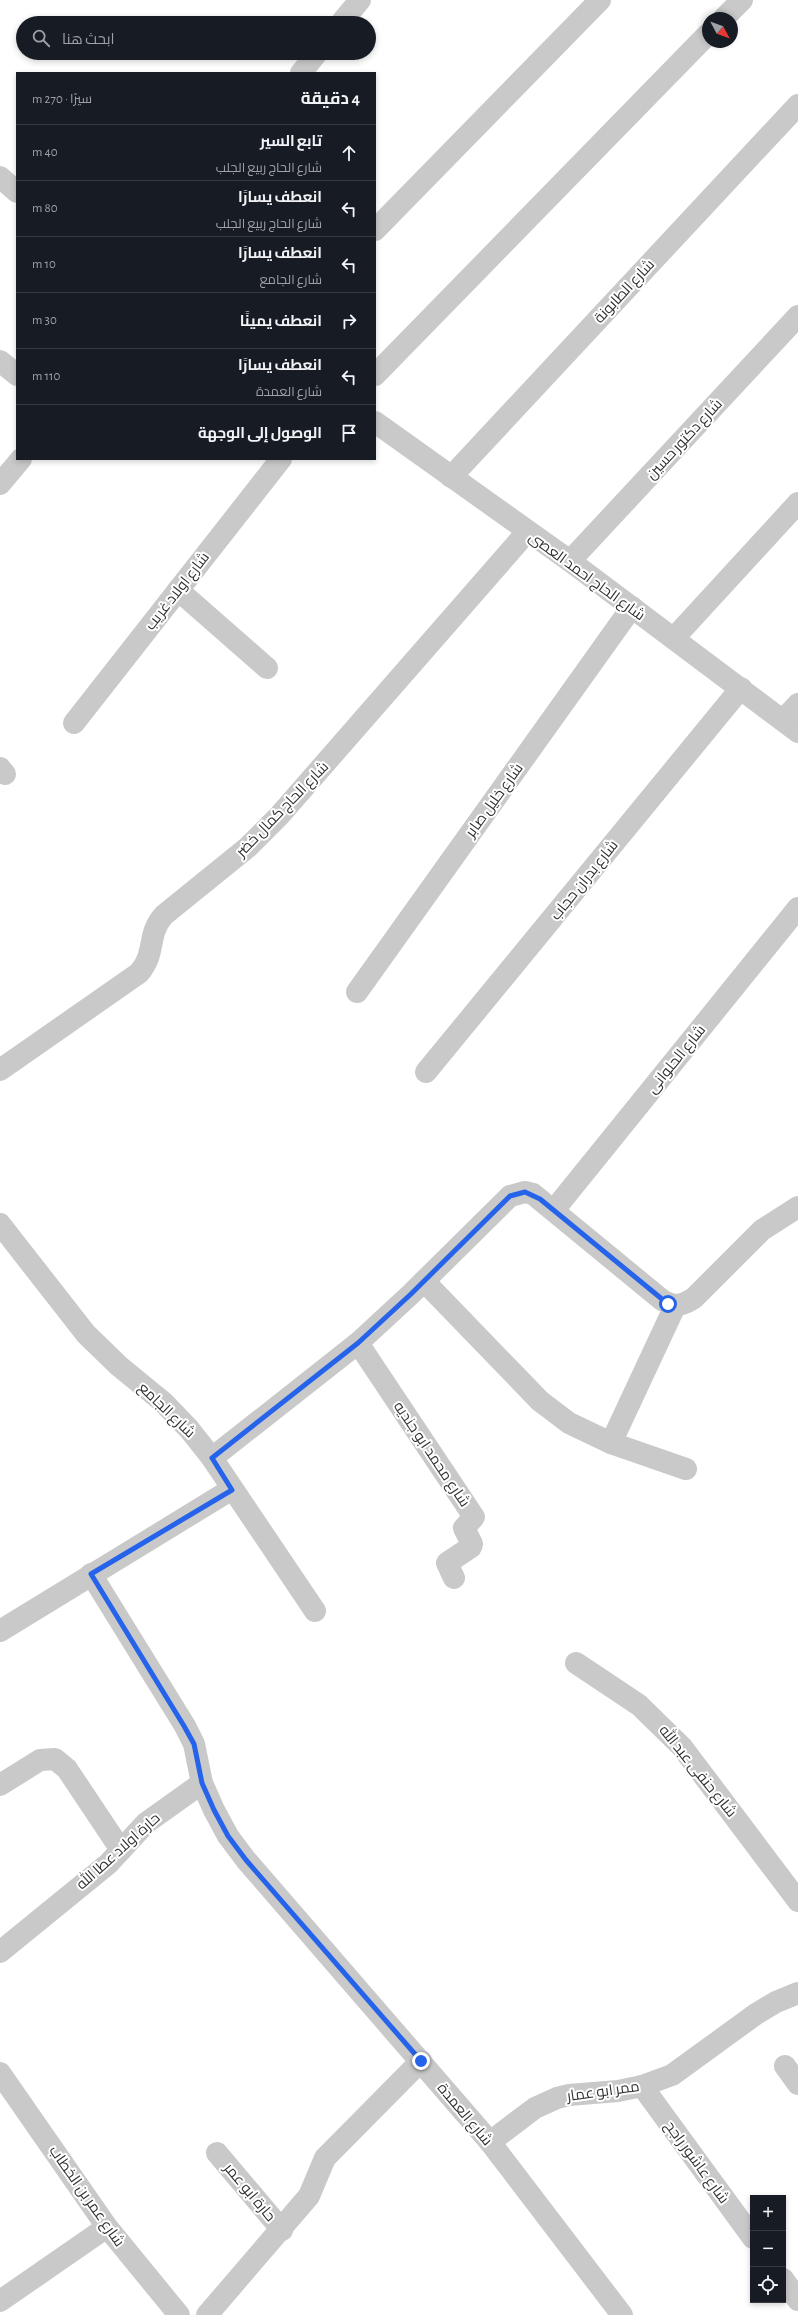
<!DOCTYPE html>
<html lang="ar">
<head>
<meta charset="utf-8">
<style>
	:root { --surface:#171b24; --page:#242831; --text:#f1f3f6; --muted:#9ea1a6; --line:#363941 }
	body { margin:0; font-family:"Alegreya Sans",Cairo,sans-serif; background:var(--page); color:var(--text); direction:rtl }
	.controls { position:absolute; right:12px; bottom:12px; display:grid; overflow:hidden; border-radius:0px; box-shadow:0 2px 6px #0003 }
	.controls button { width:36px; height:36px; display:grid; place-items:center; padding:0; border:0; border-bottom:1px solid var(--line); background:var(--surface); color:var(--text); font:20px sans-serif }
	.compass { position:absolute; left:702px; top:12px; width:36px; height:36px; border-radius:50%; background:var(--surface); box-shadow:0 2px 6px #0003; rotate:131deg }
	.stop { position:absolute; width:12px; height:12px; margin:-9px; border:3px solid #2563eb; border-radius:50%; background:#fff }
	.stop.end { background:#2563eb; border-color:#fff; box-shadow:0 1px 4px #0008 }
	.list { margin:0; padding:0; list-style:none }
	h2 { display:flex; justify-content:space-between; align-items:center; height:52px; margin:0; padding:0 16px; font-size:17px }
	h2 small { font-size:13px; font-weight:400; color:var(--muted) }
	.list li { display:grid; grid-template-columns:26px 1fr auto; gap:12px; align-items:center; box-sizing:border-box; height:56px; padding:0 16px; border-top:1px solid var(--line) }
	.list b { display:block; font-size:15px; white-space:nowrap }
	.list p { margin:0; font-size:13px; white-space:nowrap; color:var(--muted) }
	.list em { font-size:13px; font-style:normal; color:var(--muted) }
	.icon { flex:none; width:22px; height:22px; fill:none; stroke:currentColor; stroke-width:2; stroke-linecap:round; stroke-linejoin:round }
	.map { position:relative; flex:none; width:798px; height:2315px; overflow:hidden; direction:ltr }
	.search { position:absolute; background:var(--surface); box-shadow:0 2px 6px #0003; left:16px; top:16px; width:360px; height:44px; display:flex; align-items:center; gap:10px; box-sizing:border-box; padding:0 14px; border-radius:22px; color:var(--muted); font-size:15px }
	.panel { position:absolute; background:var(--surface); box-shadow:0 2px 6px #0003; left:16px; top:72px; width:360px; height:388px; border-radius:0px; direction:rtl }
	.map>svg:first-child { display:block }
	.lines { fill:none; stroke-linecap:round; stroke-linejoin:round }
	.minor { stroke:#c9c9c9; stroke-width:22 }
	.route { stroke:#2563eb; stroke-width:5 }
	.labels { text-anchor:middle; stroke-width:4; stroke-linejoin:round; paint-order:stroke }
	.street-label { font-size:15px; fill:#323232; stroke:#fff }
</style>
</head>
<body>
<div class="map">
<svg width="798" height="2315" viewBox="0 0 798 2315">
	<rect width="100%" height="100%" fill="#fff"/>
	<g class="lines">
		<!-- minor -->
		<g class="minor">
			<path d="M724 18 742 0"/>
			<path d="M341 23 360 0"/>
			<path d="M301 73 317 53"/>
			<path d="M0 177 17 192"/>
			<path d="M375 230 600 0"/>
			<path d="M0 361 17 375"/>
			<path d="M375 375 708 34"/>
			<path d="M375 422 570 561 798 732"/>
			<path d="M451 477 798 105"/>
			<path d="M0 484 21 459"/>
			<path d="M570 561 798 316"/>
			<path d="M178 590 267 668"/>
			<path d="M674 638 798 503"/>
			<path d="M783 720 798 704"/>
			<path d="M74 723 281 459"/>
			<path d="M0 768 5 774"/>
			<path d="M357 992 632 607"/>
			<path d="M0 1070 139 973C157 952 146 935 164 915L248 847 279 816 527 532"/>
			<path d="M426 1072 741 688"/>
			<path d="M554 1210 798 908"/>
			<path d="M0 1224 86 1334 119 1366 163 1402 189 1429 212 1458 315 1611"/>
			<path d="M424 1281 540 1401 569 1423 611 1443 686 1469"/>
			<path d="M358 1343 474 1517 464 1528 472 1544 471 1547 447 1563 454 1578"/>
			<path d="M611 1443 675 1306"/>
			<path d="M212 1458 358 1343 411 1294 510 1196 525 1192 533 1194 662 1300C674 1307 682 1306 694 1298L762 1230 798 1207"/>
			<path d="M91 1574 185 1726 194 1744 202 1783 214 1810 228 1836 246 1860 490 2142 622 2315"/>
			<path d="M0 1631 232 1489"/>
			<path d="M576 1663 639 1705 682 1747 798 1901"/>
			<path d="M0 1785 40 1760 55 1759 67 1769 121 1850"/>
			<path d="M0 1952 108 1864 146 1823 202 1783"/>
			<path d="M785 2066 798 2084"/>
			<path d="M0 2073 107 2227 179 2315"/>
			<path d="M642 2086 753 2238"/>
			<path d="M490 2142 535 2108 557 2098 569 2095 618 2091 642 2086 672 2075 756 2014 776 2002 798 1993"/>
			<path d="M217 2153 282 2230"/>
			<path d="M783 2279 798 2300"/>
			<path d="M0 2301 107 2227"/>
			<path d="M207 2315 309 2196 325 2158 421 2061"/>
		</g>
	</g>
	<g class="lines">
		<!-- route -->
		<path class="route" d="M421 2061 246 1860 228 1836 214 1810 202 1783 194 1744 184 1726 91 1574 232 1490 212 1458 358 1343 411 1294 510 1196 525 1192 540 1199 668 1304"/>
	</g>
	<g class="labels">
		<!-- street labels -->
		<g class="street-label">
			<text transform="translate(624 291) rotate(-47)" y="5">شارع الطابونة</text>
			<text transform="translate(684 439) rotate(-47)" y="5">شارع دكتور حسين</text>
			<text transform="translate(587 576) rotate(36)" y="5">شارع الحاج احمد العصى</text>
			<text transform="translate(177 591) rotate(-52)" y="5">شارع اولاد غريب</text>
			<text transform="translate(494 800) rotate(-54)" y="5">شارع خليل صابر</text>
			<text transform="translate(282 809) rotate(-46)" y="5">شارع الحاج كمال خضر</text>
			<text transform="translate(584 880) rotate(-51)" y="5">شارع بدران حجاب</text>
			<text transform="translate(676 1059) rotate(-51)" y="5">شارع الحلوانى</text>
			<text transform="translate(167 1410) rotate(44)" y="5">شارع الجامع</text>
			<text transform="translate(432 1454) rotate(56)" y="5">شارع محمد ابو جنديه</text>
			<text transform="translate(698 1771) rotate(51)" y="5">شارع حنفى عبد الله</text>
			<text transform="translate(118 1851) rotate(-42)" y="5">حارة اولاد عطا الله</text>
			<text transform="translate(603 2091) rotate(-8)" y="5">ممر ابو عمار</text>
			<text transform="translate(465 2114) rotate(50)" y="5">شارع العمدة</text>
			<text transform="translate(697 2162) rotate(54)" y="5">شارع عاشور راجح</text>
			<text transform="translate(250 2192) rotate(50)" y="5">حارة ابو عمر</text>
			<text transform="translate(87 2196) rotate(55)" y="5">شارع عمر بن الخطاب</text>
		</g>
	</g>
</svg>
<div class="controls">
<button>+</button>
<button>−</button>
<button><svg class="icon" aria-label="locate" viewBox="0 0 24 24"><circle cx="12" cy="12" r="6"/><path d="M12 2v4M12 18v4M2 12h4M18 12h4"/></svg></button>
</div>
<svg class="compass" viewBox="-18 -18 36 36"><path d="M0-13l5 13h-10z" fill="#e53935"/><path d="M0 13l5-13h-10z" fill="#9ea1a6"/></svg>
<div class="stop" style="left:668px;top:1304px"></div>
<div class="stop end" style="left:421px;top:2061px"></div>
<div class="search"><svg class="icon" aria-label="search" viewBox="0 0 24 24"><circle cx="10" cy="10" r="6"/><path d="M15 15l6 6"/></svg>ابحث هنا</div>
<section class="panel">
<h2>4 دقيقة<small>سيرًا · 270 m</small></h2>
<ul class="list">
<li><svg class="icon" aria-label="ahead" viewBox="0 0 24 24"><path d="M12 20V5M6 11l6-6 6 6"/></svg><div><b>تابع السير</b><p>شارع الحاج ربيع الجلب</p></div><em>40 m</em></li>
<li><svg class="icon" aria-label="left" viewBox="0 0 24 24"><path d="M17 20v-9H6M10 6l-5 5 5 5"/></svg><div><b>انعطف يسارًا</b><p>شارع الحاج ربيع الجلب</p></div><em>80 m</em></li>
<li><svg class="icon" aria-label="left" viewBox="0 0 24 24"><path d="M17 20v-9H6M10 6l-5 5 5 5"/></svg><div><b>انعطف يسارًا</b><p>شارع الجامع</p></div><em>10 m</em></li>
<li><svg class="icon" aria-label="right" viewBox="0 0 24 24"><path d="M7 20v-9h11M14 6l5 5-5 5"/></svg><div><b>انعطف يمينًا</b></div><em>30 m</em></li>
<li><svg class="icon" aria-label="left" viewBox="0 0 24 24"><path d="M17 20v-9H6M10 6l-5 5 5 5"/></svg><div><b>انعطف يسارًا</b><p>شارع العمدة</p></div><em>110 m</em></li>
<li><svg class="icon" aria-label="arrive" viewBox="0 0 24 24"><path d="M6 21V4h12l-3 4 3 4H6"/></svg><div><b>الوصول إلى الوجهة</b></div></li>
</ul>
</section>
</div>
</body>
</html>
